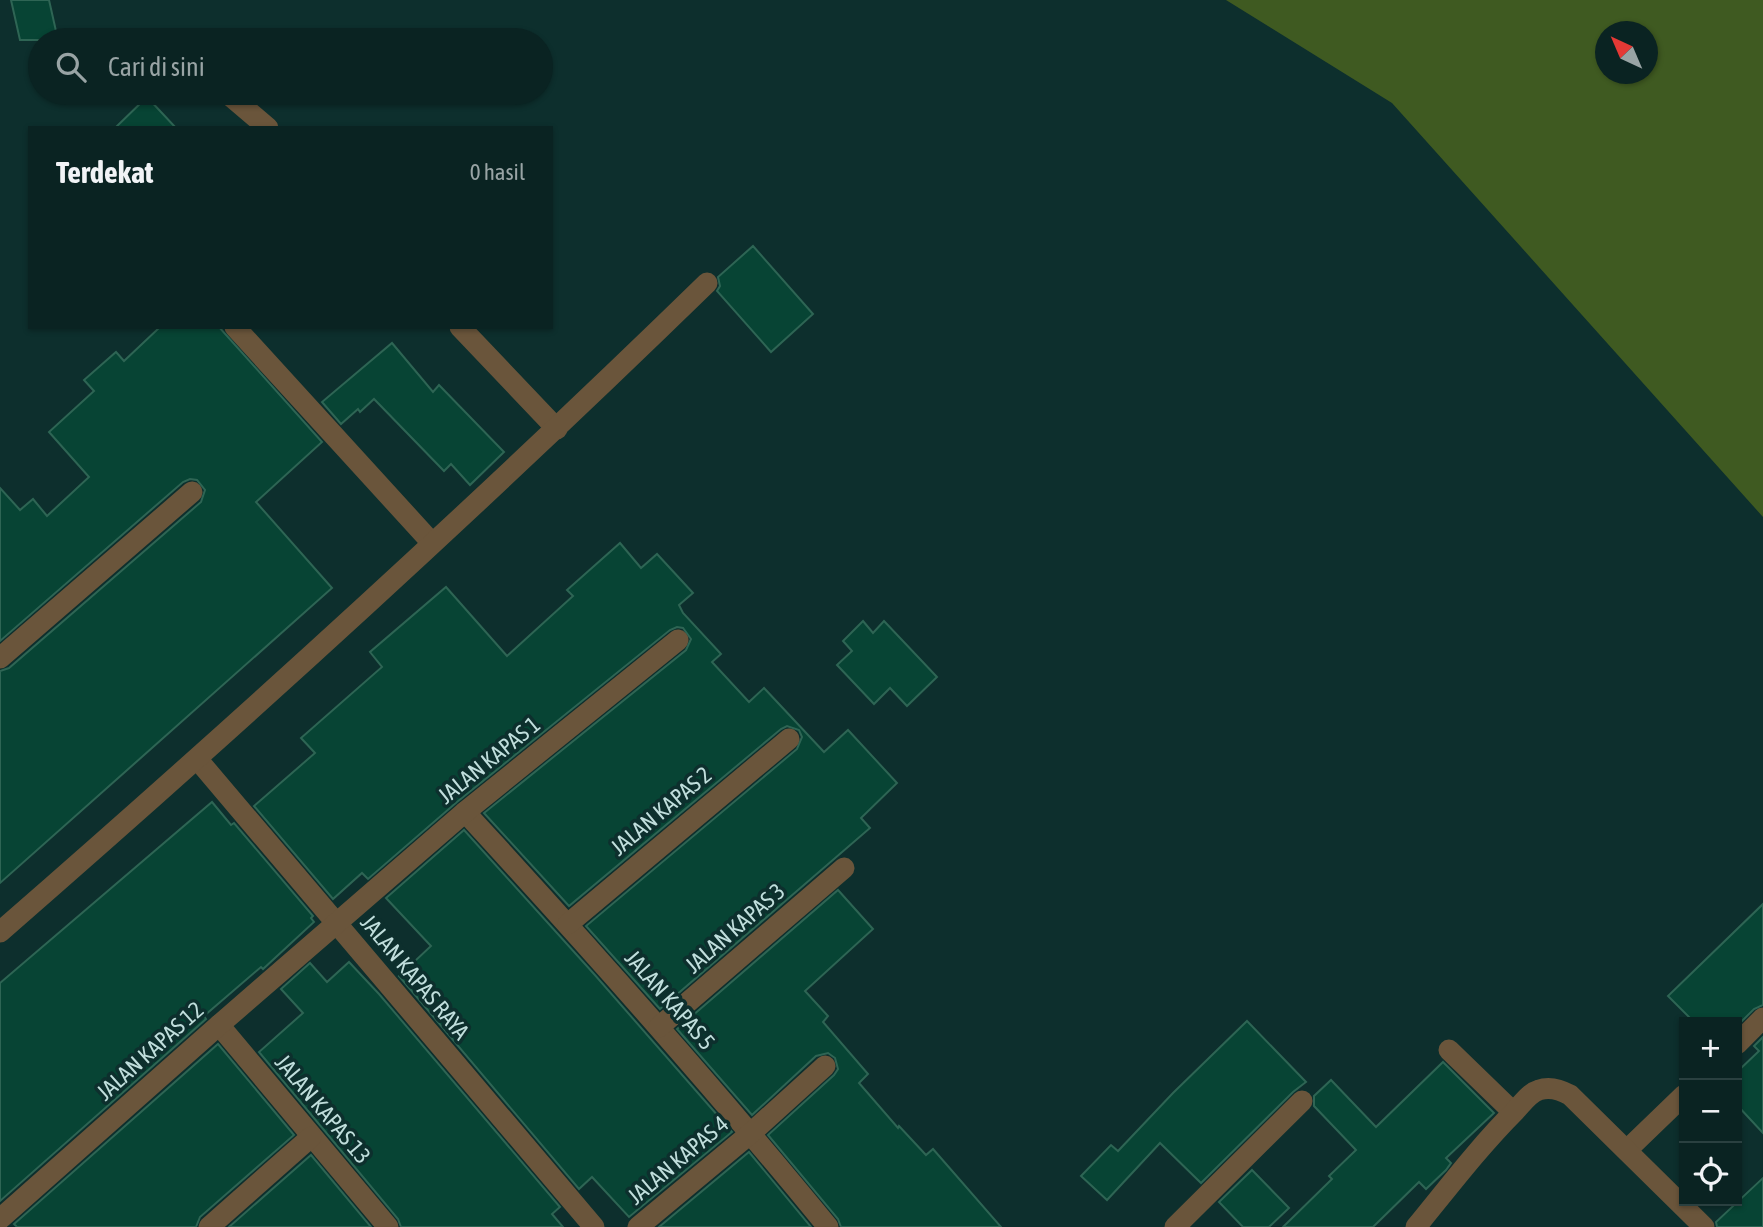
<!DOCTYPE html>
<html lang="id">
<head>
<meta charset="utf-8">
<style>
	:root { --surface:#0a2322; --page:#132b2a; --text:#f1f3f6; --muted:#99a4a5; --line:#2a4040 }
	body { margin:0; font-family:"Asap Condensed",sans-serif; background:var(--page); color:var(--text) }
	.controls { position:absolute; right:21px; bottom:21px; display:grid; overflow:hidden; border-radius:0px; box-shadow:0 2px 5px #0004 }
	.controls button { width:63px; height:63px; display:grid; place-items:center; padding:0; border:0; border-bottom:2px solid var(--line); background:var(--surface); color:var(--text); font:35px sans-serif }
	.compass { position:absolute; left:1595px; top:21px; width:63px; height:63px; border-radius:50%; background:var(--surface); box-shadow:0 2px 5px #0004; rotate:316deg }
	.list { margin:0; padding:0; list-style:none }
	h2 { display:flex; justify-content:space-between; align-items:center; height:91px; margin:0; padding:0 28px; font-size:30px }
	h2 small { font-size:23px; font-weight:400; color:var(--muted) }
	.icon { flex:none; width:38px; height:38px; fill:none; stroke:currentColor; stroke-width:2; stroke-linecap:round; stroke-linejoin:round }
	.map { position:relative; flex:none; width:1763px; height:1227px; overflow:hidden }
	.search { position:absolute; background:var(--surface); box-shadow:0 2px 5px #0004; left:28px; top:28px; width:525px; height:77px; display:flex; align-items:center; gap:18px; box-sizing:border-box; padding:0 24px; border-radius:38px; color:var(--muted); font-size:26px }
	.panel { position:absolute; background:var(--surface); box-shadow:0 2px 5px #0004; left:28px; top:126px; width:525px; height:203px; border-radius:0px }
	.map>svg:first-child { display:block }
	.green { fill:#3f5a21; fill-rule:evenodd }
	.building { fill:#074434; stroke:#2e6554; stroke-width:2 }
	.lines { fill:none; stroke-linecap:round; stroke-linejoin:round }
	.minor { stroke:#6a553b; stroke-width:21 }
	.labels { text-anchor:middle; stroke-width:7; stroke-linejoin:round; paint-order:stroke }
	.street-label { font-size:23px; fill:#c0dedc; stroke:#0d2f2d }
</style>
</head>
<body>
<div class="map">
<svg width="1763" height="1227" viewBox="0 0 1763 1227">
	<rect width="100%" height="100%" fill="#0d2f2d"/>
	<!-- green -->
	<path class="green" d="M1226 0H1763V517L1392 103ZM1606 32H1648V74H1606Z"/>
	<!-- building -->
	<g class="building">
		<path d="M11 0H49L58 40H20Z"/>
		<path d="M147 97 176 128H115Z"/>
		<path d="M753 246 813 314 771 352 717 291 720 286 718 277Z"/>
		<path d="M160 327H219L322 442 256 502 332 588 0 883V671L9 668 201 502 205 490 197 480 190 479 183 482 0 641V488L20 510 33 499 47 516 89 477 49 432 94 391 84 380 116 352 124 361Z"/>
		<path d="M392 343 433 392 439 385 504 452 470 485 451 464 444 471 374 399 360 412 358 409 341 424 322 402Z"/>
		<path d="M620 543 641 568 657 554 693 593 679 605 683 613 721 654 712 662 749 702 764 688 824 752 848 730 897 783 861 818 870 828 660 1009 586 926 797 749 802 737 799 730 787 726 781 729 569 906 484 813 686 650 691 639 683 628 677 627 670 630 457 802 368 879 362 873 333 899 254 806 315 753 301 738 382 667 370 652 446 587 507 656 573 596 567 590Z"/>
		<path d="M863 621 873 633 884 621 937 677 907 706 890 688 874 704 837 665 852 651 843 641Z"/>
		<path d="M212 802 231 825 234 823 313 916 311 918 314 922 263 969 261 967 204 1016 206 1019 0 1201V983Z"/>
		<path d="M464 830 594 974 732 1132 629 1217 592 1177 579 1189 399 976 431 946 386 898Z"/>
		<path d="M838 890 873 929 805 991 828 1016 823 1022 868 1074 859 1083 898 1128 899 1126 926 1155 933 1149 1001 1227H841L838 1219 768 1135 834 1075 838 1069 835 1058 828 1053 816 1056 752 1115 677 1029Z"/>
		<path d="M1763 904V1005L1754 1009 1737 1026V1022H1694L1668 996Z"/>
		<path d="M349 962 379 994 560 1207 552 1214 563 1227H401L398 1219 259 1052 303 1013 281 989 310 963 327 982Z"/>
		<path d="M1247 1021 1306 1082 1293 1092 1201 1183 1160 1143 1107 1200 1081 1176 1111 1145 1118 1151 1173 1093Z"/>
		<path d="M1763 1037V1133L1737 1105V1072L1759 1051 1754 1046Z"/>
		<path d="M218 1044 294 1135 200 1217 196 1227H17L14 1224Z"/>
		<path d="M1443 1062 1494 1113 1446 1158 1451 1163 1446 1170 1426 1189 1419 1182 1373 1227H1283L1332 1179 1329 1176 1356 1150 1314 1106V1096L1331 1080 1376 1127Z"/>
		<path d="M749 1152 811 1227H659Z"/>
		<path d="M311 1155 371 1227H229Z"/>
		<path d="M1252 1170 1289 1208 1269 1227H1243L1219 1202Z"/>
		<path d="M1763 1178V1227H1717L1716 1222Z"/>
	</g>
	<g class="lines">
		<!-- minor -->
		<g class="minor">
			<path d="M227 93 268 128"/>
			<path d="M235 327 432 543"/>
			<path d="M460 327 557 429"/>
			<path d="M0 658 192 492"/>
			<path d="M198 760 594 1227"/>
			<path d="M465 812C590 948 712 1085 828 1227"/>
			<path d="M568 924 789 739"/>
			<path d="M0 932C241 722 478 506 707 283"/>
			<path d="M219 1025 388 1227"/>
			<path d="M659 1027 844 868"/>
			<path d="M1737 1044 1763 1018"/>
			<path d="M1449 1050 1513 1112"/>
			<path d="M1627 1150 1684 1095"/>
			<path d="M0 1219 219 1025 465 812 678 640"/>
			<path d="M209 1227 311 1137"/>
			<path d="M638 1227 751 1133 825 1066"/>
			<path d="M1175 1227 1302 1101"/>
			<path d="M1416 1227C1448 1188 1479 1147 1515 1111 1522 1104 1529 1093 1539 1090 1550 1086 1561 1090 1570 1095L1704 1227"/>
		</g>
	</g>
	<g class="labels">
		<!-- street labels -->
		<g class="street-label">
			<text transform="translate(489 760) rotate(-39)" y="8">JALAN KAPAS 1</text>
			<text transform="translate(661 811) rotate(-40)" y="8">JALAN KAPAS 2</text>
			<text transform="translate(735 928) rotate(-41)" y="8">JALAN KAPAS 3</text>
			<text transform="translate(415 977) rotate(50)" y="8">JALAN KAPAS RAYA</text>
			<text transform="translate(670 1000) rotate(49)" y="8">JALAN KAPAS 5</text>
			<text transform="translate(150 1051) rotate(-42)" y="8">JALAN KAPAS 12</text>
			<text transform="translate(323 1109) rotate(50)" y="8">JALAN KAPAS 13</text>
			<text transform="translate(678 1160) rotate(-40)" y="8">JALAN KAPAS 4</text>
		</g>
	</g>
</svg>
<div class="controls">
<button>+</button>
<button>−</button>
<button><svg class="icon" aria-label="locate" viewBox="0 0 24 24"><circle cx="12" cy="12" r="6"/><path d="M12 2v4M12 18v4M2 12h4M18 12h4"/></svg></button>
</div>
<svg class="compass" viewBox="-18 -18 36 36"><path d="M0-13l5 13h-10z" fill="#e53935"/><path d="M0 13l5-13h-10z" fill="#99a4a5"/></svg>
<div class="search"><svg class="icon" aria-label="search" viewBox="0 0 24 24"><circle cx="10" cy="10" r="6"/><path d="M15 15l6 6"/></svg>Cari di sini</div>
<section class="panel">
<h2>Terdekat<small>0 hasil</small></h2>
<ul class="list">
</ul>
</section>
</div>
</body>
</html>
